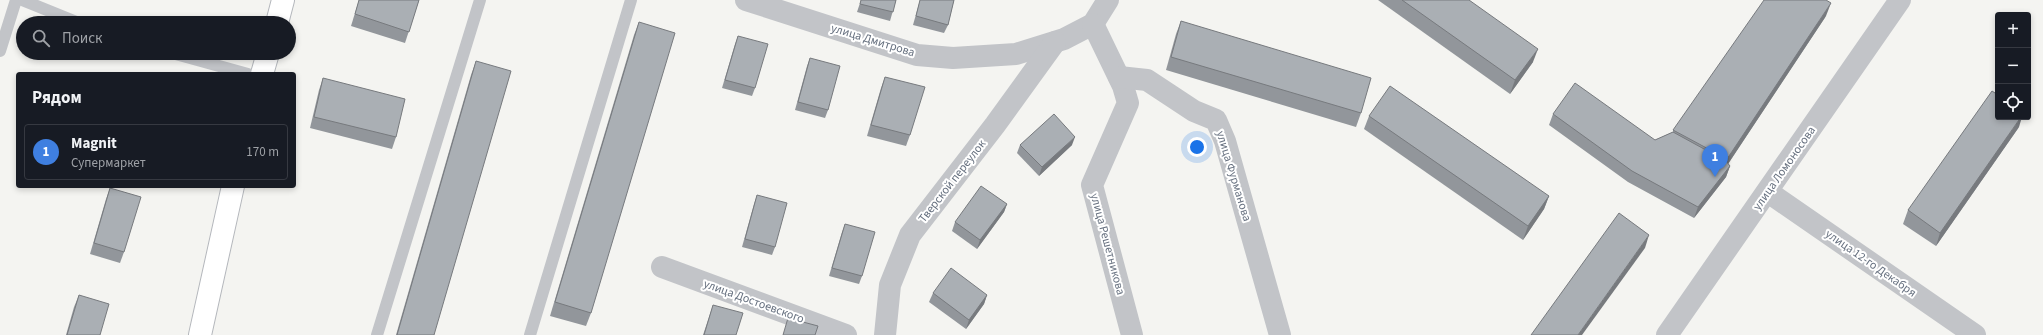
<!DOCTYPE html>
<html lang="ru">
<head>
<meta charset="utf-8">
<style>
	:root { --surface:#171b24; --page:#242831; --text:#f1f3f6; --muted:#9ea1a6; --line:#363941; --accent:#ea580c }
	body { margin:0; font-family:"Source Sans 3",sans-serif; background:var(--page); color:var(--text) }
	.controls { position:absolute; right:12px; top:12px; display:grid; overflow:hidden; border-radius:4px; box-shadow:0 2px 6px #0003 }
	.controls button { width:36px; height:36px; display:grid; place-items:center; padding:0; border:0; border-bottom:1px solid var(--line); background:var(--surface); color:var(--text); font:20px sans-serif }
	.you { position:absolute; left:1197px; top:147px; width:14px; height:14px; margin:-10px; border:3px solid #fff; border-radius:50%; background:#1a73e8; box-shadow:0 0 0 6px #1a73e833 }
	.badge { display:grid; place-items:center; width:26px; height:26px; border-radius:50%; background:var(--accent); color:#fff; font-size:13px; font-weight:700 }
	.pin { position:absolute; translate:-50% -33px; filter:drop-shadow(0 1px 2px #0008) }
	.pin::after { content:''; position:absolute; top:21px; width:14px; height:12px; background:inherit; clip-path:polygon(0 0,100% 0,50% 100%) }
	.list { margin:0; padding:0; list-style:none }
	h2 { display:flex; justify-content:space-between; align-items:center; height:52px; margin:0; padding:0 16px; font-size:17px }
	h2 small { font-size:13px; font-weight:400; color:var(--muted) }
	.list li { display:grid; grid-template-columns:26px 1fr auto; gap:12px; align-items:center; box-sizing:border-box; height:56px; margin:0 8px 8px; padding:0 8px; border:1px solid var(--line); border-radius:4px }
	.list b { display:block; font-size:15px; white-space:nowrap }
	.list p { margin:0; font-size:13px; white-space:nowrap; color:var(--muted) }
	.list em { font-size:13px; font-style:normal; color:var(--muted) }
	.icon { flex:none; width:22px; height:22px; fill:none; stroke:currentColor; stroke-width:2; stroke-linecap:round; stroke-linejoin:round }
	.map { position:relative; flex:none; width:2043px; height:335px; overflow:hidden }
	.search { position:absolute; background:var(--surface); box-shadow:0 2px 6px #0003; left:16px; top:16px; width:280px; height:44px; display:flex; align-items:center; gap:10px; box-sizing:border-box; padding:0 14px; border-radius:22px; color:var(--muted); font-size:15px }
	.panel { position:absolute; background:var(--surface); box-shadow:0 2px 6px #0003; left:16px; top:72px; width:280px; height:116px; border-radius:4px }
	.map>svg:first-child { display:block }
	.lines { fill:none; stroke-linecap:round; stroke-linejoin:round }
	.secondary-casing { stroke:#b4b7bc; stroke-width:24 }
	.lane { stroke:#c2c4c8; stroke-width:12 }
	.street { stroke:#c2c4c8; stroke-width:22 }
	.secondary { stroke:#fff; stroke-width:22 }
	.wall { fill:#92969b }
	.shaded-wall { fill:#777a7e }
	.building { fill:#aaafb4; stroke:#777a7e }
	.labels { text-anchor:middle; stroke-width:4; stroke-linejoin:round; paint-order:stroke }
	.street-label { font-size:12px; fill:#66707f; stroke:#fff }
</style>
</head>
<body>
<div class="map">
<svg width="2043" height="335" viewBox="0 0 2043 335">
	<rect width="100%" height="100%" fill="#f4f4f1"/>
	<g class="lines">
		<!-- secondary casing -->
		<g class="secondary-casing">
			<g id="secondary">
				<path d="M277 23 283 0"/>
				<path d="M262 74 268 53"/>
				<path d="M200 335 233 186"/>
			</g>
		</g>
		<!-- lane -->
		<g class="lane">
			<path d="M22 0 79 23"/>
			<path d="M0 51 16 0"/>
			<path d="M172 53 248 74"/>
			<path d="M377 335 480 0"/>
			<path d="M530 335 631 0"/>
		</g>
		<!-- street -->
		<g class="street">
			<path d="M746 0 917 55 953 58 1016 54 1064 39 1093 24 1108 0"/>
			<path d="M1093 24 1123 86 1128 103 1092 185 1132 335"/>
			<path d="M1119 77 1147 80 1194 111 1216 120 1225 141 1280 335"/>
			<path d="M1768 192 1975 335"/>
			<path d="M662 267 846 335"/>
			<path d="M885 335 890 285 910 235 995 125 1055 42"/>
			<path d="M1667 335 1900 0"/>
		</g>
		<!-- secondary -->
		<use href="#secondary" class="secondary"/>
	</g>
	<!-- wall -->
	<g class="wall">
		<path d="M359 0H419L405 43 351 26Z"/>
		<path d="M861 0H896L890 21 857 12Z"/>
		<path d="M920 0H954L948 25 944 33 913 25Z"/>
		<path d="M1378 0H1469L1533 62 1510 94Z"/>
		<path d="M1826 16 1728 164 1730 166 1726 177 1694 218 1628 182 1549 125 1553 114 1655 140 1673 132V130Z"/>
		<path d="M1181 21 1361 113 1356 127 1166 70 1176 34Z"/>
		<path d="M639 22 591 313 586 326 550 316 634 35Z"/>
		<path d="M738 36 755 88 752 96 722 88 735 44Z"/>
		<path d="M810 58 828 110 825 118 795 110 807 66Z"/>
		<path d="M476 61 434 335H396L471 75Z"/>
		<path d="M885 77 910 135 906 146 867 136 881 88Z"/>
		<path d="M323 78 396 137 392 149 310 128 319 90Z"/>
		<path d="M1369 116 1549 196 1544 209 1523 240 1364 129Z"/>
		<path d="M2019 127 1936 246 1903 224 1908 210Z"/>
		<path d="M1020 145H1072L1039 176 1017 153Z"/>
		<path d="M110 188 124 252 120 263 90 254 106 199Z"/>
		<path d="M757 195 775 247 772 255 742 247 754 204Z"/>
		<path d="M1007 204 1004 212 977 249 952 231 955 222Z"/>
		<path d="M845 224 862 276 859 284 829 276 842 232Z"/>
		<path d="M933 293 987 295 984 304 966 329 929 302Z"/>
		<path d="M79 295 100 335H66L74 307Z"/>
		<path d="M713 305 736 335H703Z"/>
	</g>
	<!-- shaded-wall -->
	<g class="shaded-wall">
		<path d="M1831 3 1826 16 1722 173 1727 159Z"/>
		<path d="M1538 49 1533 62 1510 94 1515 80Z"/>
		<path d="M2021 117H2022L2019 127 1936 246 1940 233Z"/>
		<path d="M1075 137 1072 145 1039 176 1042 167Z"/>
		<path d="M1730 166 1726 177 1694 218 1698 207Z"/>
		<path d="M1549 196 1544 209 1523 240 1528 226Z"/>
		<path d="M1007 204 1004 212 977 249 980 240Z"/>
		<path d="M1649 235 1645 248 1582 335H1578Z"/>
		<path d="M987 295 984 304 966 329 969 320Z"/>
	</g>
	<!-- building -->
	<g class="building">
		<path d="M359 0H419L409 32 355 14Z"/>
		<path d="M861 0H896L893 12 860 4Z"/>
		<path d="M920 0H954L948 25 916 16Z"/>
		<path d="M1402 0H1469L1538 49 1515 80Z"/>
		<path d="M1764 0H1826L1831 3 1727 159 1673 130Z"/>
		<path d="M1181 21 1371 78 1361 113 1171 57Z"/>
		<path d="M639 22 675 33 591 313 555 302Z"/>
		<path d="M738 36 768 44 755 88 725 80Z"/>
		<path d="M810 58 840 66 828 110 798 102Z"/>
		<path d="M476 61 511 71 434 335H397Z"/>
		<path d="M885 77 925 87 910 135 871 125Z"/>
		<path d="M323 78 405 99 396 137 314 117Z"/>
		<path d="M1575 83 1655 140 1673 132 1726 161 1730 166 1698 207 1632 171 1553 114Z"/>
		<path d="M1390 86 1549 196 1528 226 1369 116Z"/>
		<path d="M1992 91 1998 95V117H2021L1940 233 1908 210Z"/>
		<path d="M1054 114 1075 137 1042 167 1020 145Z"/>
		<path d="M981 186 1007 204 980 240 955 222Z"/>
		<path d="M110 188 141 197 124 252 94 243Z"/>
		<path d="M757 195 787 203 775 247 745 239Z"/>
		<path d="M1619 213 1649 235 1578 335H1531Z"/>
		<path d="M845 224 875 232 862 276 832 268Z"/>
		<path d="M951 268 987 295 969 320 933 293Z"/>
		<path d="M79 295 109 304 100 335H67Z"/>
		<path d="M713 305 743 313 736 335H704Z"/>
		<path d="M788 318 818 326 815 335H783Z"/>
	</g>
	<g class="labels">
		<!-- street labels -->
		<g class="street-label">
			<text transform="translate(873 40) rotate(17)" y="4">улица Дмитрова</text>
			<text transform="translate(1784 168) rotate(-55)" y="4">улица Ломоносова</text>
			<text transform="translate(1234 176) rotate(73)" y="4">улица Фурманова</text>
			<text transform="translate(952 181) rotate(-52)" y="4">Тверской переулок</text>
			<text transform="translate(1108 244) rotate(75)" y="4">улица Решетникова</text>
			<text transform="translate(1871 263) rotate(35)" y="4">улица 12-го Декабря</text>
			<text transform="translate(754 301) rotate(20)" y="4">улица Достоевского</text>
		</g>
	</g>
</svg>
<div class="controls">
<button>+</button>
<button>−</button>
<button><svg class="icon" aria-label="locate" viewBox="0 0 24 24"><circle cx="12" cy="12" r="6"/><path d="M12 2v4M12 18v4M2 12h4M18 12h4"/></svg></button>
</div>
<div class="you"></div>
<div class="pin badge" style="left:1715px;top:177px;background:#3f7fe0">1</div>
<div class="search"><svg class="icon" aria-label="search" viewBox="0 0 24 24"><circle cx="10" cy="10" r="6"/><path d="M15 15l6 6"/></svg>Поиск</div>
<section class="panel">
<h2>Рядом<small></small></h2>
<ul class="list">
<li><span class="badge" style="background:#3f7fe0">1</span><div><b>Magnit</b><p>Супермаркет</p></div><em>170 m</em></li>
</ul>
</section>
</div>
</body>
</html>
